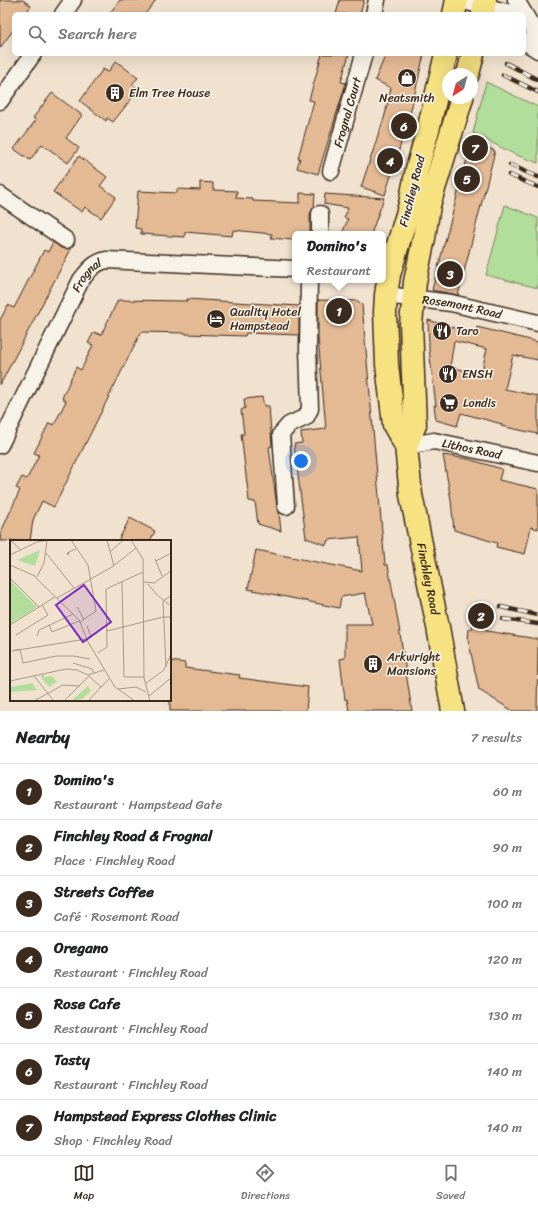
<!DOCTYPE html>
<html lang="en">
<head>
<meta charset="utf-8">
<style>
	:root { --surface:#fff; --page:#f6f6f6; --text:#202124; --muted:#757577; --line:#e0e0e0; --accent:#3b2a1e }
	body { margin:0; font-family:Sriracha,sans-serif; background:var(--page); color:var(--text) }
	.compass { position:absolute; left:442px; top:68px; width:36px; height:36px; border-radius:50%; background:var(--surface); box-shadow:0 4px 16px #0002; rotate:216deg }
	.you { position:absolute; left:301px; top:461px; width:14px; height:14px; margin:-10px; border:3px solid #fff; border-radius:50%; background:#1a73e8; box-shadow:0 0 0 6px #1a73e833 }
	.badge { display:grid; place-items:center; width:26px; height:26px; border-radius:50%; background:var(--accent); color:#fff; font-size:13px; font-weight:700 }
	.pin { position:absolute; translate:-50% -50%; border:2px solid #fff; box-shadow:0 1px 4px #0006 }
	.popup { position:absolute; left:292px; top:231px; width:94px; height:52px; box-sizing:border-box; display:grid; place-content:center; border-radius:6px; background:var(--surface); filter:drop-shadow(0 1px 3px #0005); font-size:13px; white-space:nowrap; color:var(--muted) }
	.popup b { font-size:15px; color:var(--text) }
	.popup::after { content:''; position:absolute; left:50%; top:100%; margin-left:-8px; border:8px solid transparent; border-top-color:var(--surface) }
	.list { margin:0; padding:0; list-style:none }
	h2 { display:flex; justify-content:space-between; align-items:center; height:52px; margin:0; padding:0 16px; font-size:17px }
	h2 small { font-size:13px; font-weight:400; color:var(--muted) }
	.list li { display:grid; grid-template-columns:26px 1fr auto; gap:12px; align-items:center; box-sizing:border-box; height:56px; padding:0 16px; border-top:1px solid var(--line) }
	.list b { display:block; font-size:15px; white-space:nowrap }
	.list p { margin:0; font-size:13px; white-space:nowrap; color:var(--muted) }
	.list em { font-size:13px; font-style:normal; color:var(--muted) }
	.icon { flex:none; width:22px; height:22px; fill:none; stroke:currentColor; stroke-width:2; stroke-linecap:round; stroke-linejoin:round }
	.map { position:relative; flex:none; width:538px; height:711px; overflow:hidden }
	.search { position:absolute; background:var(--surface); box-shadow:0 4px 16px #0002; left:12px; right:12px; top:12px; height:44px; display:flex; align-items:center; gap:10px; box-sizing:border-box; padding:0 14px; border-radius:6px; color:var(--muted); font-size:15px }
	.sheet { height:444px; background:var(--surface) }
	nav { display:flex; justify-content:space-around; align-items:center; box-sizing:border-box; height:56px; border-top:1px solid var(--line); background:var(--surface); font-size:11px; color:var(--muted) }
	nav a { display:grid; justify-items:center; gap:2px }
	nav .on { color:var(--accent) }
	.map>svg:first-child { display:block }
	.green { fill:#b2de9c; stroke:#76845d }
	.building { fill:#e4ba95; stroke:#3b2a1e; fill-rule:evenodd }
	.lines { fill:none; stroke-linecap:round; stroke-linejoin:round }
	.street-casing { stroke:#3b2a1e; stroke-width:19 }
	.highway-casing { stroke:#3b2a1e; stroke-width:25 }
	.street { stroke:#f7f3e8; stroke-width:16 }
	.highway { stroke:#f7e281; stroke-width:22 }
	.rail-casing { stroke:#3b2a1e; stroke-width:4.5 }
	.rail { stroke:#f7f3e8; stroke-width:3; stroke-dasharray:9; stroke-linecap:butt }
	.labels { text-anchor:middle; stroke-width:3; stroke-linejoin:round; paint-order:stroke }
	.poi-label { font-size:12px; fill:#3b2a1e; stroke:#f7f3e8; text-anchor:start }
	.street-label { font-size:12px; fill:#3b2a1e; stroke:#f7f3e8 }
	.inset-road { fill:none; stroke:#a89888; stroke-width:1 }
	.view { fill:#7b2cbf; fill-opacity:0.15; stroke:#7b2cbf; stroke-width:2 }
	.inset-edge { fill:none; stroke:#3b2a1e; stroke-width:2 }
</style>
</head>
<body>
<div class="map">
<svg width="538" height="711" viewBox="0 0 538 711">
	<rect width="100%" height="100%" fill="#f1e2cf"/>
	<filter id="ink" filterUnits="userSpaceOnUse"><feTurbulence type="fractalNoise" baseFrequency=".025" numOctaves="2"/><feDisplacementMap in="SourceGraphic" scale="8" xChannelSelector="R" yChannelSelector="G"/><feConvolveMatrix kernelMatrix="1 2 1 2 8 2 1 2 1" color-interpolation-filters="sRGB"/></filter>
	<g filter="url(#ink)">
		<!-- green -->
		<g class="green">
			<path d="M486 82 538 107V163L514 154 473 133Z"/>
			<path d="M505 205 538 218V288L486 275Z"/>
		</g>
		<!-- building -->
		<g class="building">
			<path d="M0 0H23L31 6 25 14H14V29L0 48Z"/>
			<path d="M120 0H156L145 14H109Z"/>
			<path d="M340 0H364L360 14H336Z"/>
			<path d="M322 54H349L341 82 346 83 318 174 297 168 300 158H298L314 101 309 100Z"/>
			<path d="M386 54H424L410 114 385 195 361 187 385 115 391 88 375 80Z"/>
			<path d="M116 61 138 78 132 84 139 89 113 122 107 118 106 121 80 101 103 69 108 72Z"/>
			<path d="M52 93 82 115 66 138 79 148 68 163 42 144 30 160 14 149 36 120 33 118Z"/>
			<path d="M472 140 495 151 458 295 432 290Z"/>
			<path d="M79 156 107 177 100 186 116 197 101 218 85 207 82 212 53 192Z"/>
			<path d="M200 182 213 183V190L237 191 236 198 253 199V201L300 203V193L315 194 314 207 312 210 310 214V234H295L293 235V240L271 238 272 234 233 230 232 236 185 232V237L141 234V229L135 228 138 191 177 193V189L200 190Z"/>
			<path d="M325 194 384 198 371 234H342L348 219 344 218 348 208 324 204Z"/>
			<path d="M53 242 61 248 71 249 0 385V320L8 305 14 308 44 250 48 252Z"/>
			<path d="M187 299 299 306V335L246 333 245 336 186 334V333L141 332 54 507 42 501 33 520 30 541H0L1 532 20 490 16 488 22 477 27 479 39 455 34 453 49 423 54 425 66 401 62 398 76 367 81 370 93 345 88 343 94 332 101 335 118 300 187 301Z"/>
			<path d="M318 300 358 301 362 305 385 565H388L399 627 412 711H349L347 699 345 700 340 659 345 658V624H372L365 593 341 597 339 608 248 589 256 550 362 571 359 537 328 540 326 545 306 538 294 444 302 443 301 432 326 429 318 338Z"/>
			<path d="M428 320 475 334 477 327 538 342V360L513 355 505 389 538 396V434L501 426 502 424 461 413 457 426 436 420 434 405 436 406 429 349ZM454 341 487 349 481 374 450 367Z"/>
			<path d="M262 397 264 406H269L272 446 269 447 277 507 279 512 281 531 258 524 255 502 249 501 248 492 241 434H244L241 410 245 408 244 399Z"/>
			<path d="M443 455 468 459 502 469 499 480 538 489V529L531 527 525 554 496 547 497 543 454 530 451 500Z"/>
			<path d="M130 518 155 531 150 541H118Z"/>
			<path d="M475 602 491 605 486 631 538 639 537 711H513L479 690 468 639 469 629H472Z"/>
			<path d="M170 661 185 663V668L240 675 239 678 308 687 306 711H170Z"/>
		</g>
		<g class="lines">
			<!-- street casing -->
			<g class="street-casing">
				<g id="street">
					<path d="M460 0 514 14"/>
					<path d="M516 0 532 27 538 34"/>
					<path d="M63 14 73 0"/>
					<path d="M374 14 377 0"/>
					<path d="M524 41 538 50"/>
					<path d="M0 101 33 54"/>
					<path id="s1" d="M331 171 364 54"/>
					<path d="M0 195 66 240"/>
					<path d="M320 234V214"/>
					<path id="s2" d="M386 295 451 303 538 323"/>
					<path id="s3" d="M0 445 81 280C89 270 94 263 106 260L295 269"/>
					<path id="s4" d="M406 446 434 441 538 463"/>
					<path d="M286 506 281 434 289 425 306 417 310 409 308 349 309 280"/>
				</g>
			</g>
			<!-- highway casing -->
			<g class="highway-casing">
				<g id="highway">
					<path d="M454 14 457 0"/>
					<path d="M483 14 485 0"/>
					<path id="s5" d="M446 54 429 126 417 169 410 204 389 275 386 295 385 312 387 364 394 425 406 446 411 495 438 627 453 711"/>
					<path d="M468 74 473 54"/>
					<path d="M406 446 415 425 411 324 415 282 424 238 429 205 462 98"/>
				</g>
			</g>
			<!-- street -->
			<use href="#street" class="street"/>
			<!-- highway -->
			<use href="#highway" class="highway"/>
			<!-- rail casing -->
			<g class="rail-casing">
				<g id="rail">
					<path d="M506 63 538 80"/>
					<path d="M503 75 538 92"/>
					<path d="M510 165 538 177"/>
					<path d="M509 175 538 187"/>
					<path d="M501 607 538 615"/>
					<path d="M503 619 538 624"/>
				</g>
			</g>
			<!-- rail -->
			<use href="#rail" class="rail"/>
		</g>
	</g>
	<!-- icons -->
	<defs>
		<g id="shop-disc" transform="scale(1)"><circle r="9.5" fill="#3b2a1e" stroke="#f7f3e8"/><path d="M-5-2.5h2.3a2.7 3.5 0 0 1 5.4 0H5L5.5 6h-11ZM-1.5-2.5h3a1.5 2.3 0 0 0-3 0Z" fill="#fff"/></g>
		<g id="building-disc" transform="scale(1)"><circle r="9.5" fill="#3b2a1e" stroke="#f7f3e8"/><path d="M-4-6H4V6H1V3H-1V6H-4ZM-2.5-4.3h1.7v1.8h-1.7ZM.8-4.3h1.7v1.8H.8ZM-2.5-1h1.7V.8h-1.7ZM.8-1h1.7V.8H.8Z" fill="#fff"/></g>
		<g id="hotel-disc" transform="scale(1)"><circle r="9.5" fill="#3b2a1e" stroke="#f7f3e8"/><path d="M-6-4.5h1.5V1H6V5H4.5V3h-9V5H-6ZM-4 0a1.8 1.8 0 1 1 3.6 0ZM.5 0V-2.5h3Q6-2.5 6 0Z" fill="#fff"/></g>
		<g id="restaurant-disc" transform="scale(1)"><circle r="9.5" fill="#3b2a1e" stroke="#f7f3e8"/><path d="M-5-6h1v4h1v-4h1v4h1v-4h1v5L-1.5 .5V6h-2V.5L-5-1ZM5-6V6H3V1.5H1.5Q1.5-4 5-6Z" fill="#fff"/></g>
		<g id="supermarket-disc" transform="scale(1)"><circle r="9.5" fill="#3b2a1e" stroke="#f7f3e8"/><path d="M-6-5.5h2.5l.6 2H6L4.5 2H-2.5L-4.4-4H-6ZM-1.5 3.2a1.3 1.3 0 1 0 .1 0ZM3 3.2a1.3 1.3 0 1 0 .1 0Z" fill="#fff"/></g>
	</defs>
	<g fill-rule="evenodd">
		<use href="#shop-disc" x="407" y="78"/>
		<use href="#building-disc" x="115" y="93"/>
		<use href="#hotel-disc" x="216" y="319"/>
		<use href="#restaurant-disc" x="442" y="331"/>
		<use href="#restaurant-disc" x="448" y="374"/>
		<use href="#supermarket-disc" x="449" y="403"/>
		<use href="#building-disc" x="373" y="664"/>
	</g>
	<g class="labels">
		<!-- poi labels -->
		<g class="poi-label">
			<text x="129" y="97">Elm Tree House</text>
			<text x="407" y="102" text-anchor="middle">Neatsmith</text>
			<text x="230" y="316">Quality Hotel<tspan x="230" dy="14">Hampstead</tspan></text>
			<text x="456" y="335">Taro</text>
			<text x="462" y="378">ENSH</text>
			<text x="463" y="407">Londis</text>
			<text x="387" y="661">Arkwright<tspan x="387" dy="14">Mansions</tspan></text>
		</g>
		<!-- street labels -->
		<g class="street-label">
			<text dy="4" stroke="none"><textPath href="#s1" startOffset="61">Frognal Court</textPath></text>
			<text transform="translate(412 191) rotate(-76)" y="4">Finchley Road</text>
			<text dy="4" stroke="none"><textPath href="#s3" startOffset="191">Frognal</textPath></text>
			<text dy="4" stroke="none"><textPath href="#s2" startOffset="77">Rosemont Road</textPath></text>
			<text dy="4" stroke="none"><textPath href="#s4" startOffset="67">Lithos Road</textPath></text>
			<text dy="4" stroke="none"><textPath href="#s5" startOffset="538">Finchley Road</textPath></text>
		</g>
	</g>
	<!-- overview -->
	<g transform="translate(10 540)">
		<rect width="161" height="161" fill="#f1e2cf"/>
		<path d="M30 10 25 26 7 20 23 13ZM0 40 27 67 0 84ZM34 134V137L42 136 47 142 39 147 32 139 31 135ZM22 143 27 150 0 152V147ZM78 146 81 151 72 159 61 161Z" fill="#b2de9c"/>
		<path class="inset-road" d="M0 0 11 10M61 0 78 25 86 71 70 82M97 0 104 26M121 0 133 19 134 138 140 161M59 12 58 15 57 13 59 12 66 9M100 12 113 0M36 13 64 48M0 15 27 2 39 0M145 19 152 36M146 21 161 13M0 25 25 36M24 36 69 80 78 102 105 147 125 161M27 37 34 23 37 0M0 38 29 67M112 41 114 137H134M134 42 144 43 161 31M138 44 147 55 161 66M47 58 102 27 126 8M67 67 74 80M0 85 45 57M39 85 42 92 69 81M97 91 153 77H160L161 82M6 95 38 75 32 65M27 96 29 90 63 74M77 99 81 97 77 86M10 109 2 111 76 99M10 109 13 123 46 116H64L80 119M88 113 97 107 96 49 133 32M63 123 82 129 84 133M156 127 153 61 161 56M24 136 44 161M0 141 56 129 67 130 78 135 94 130M135 144 154 130 161 114M108 149 126 147 136 152M139 156 161 138M24 161 53 145 70 146M54 161 79 136 91 147 99 139M78 161 91 147"/>
		<path class="view" d="M74 45 101 82 73 102 46 65Z"/>
		<rect width="161" height="161" class="inset-edge"/>
	</g>
</svg>
<svg class="compass" viewBox="-18 -18 36 36"><path d="M0-13l5 13h-10z" fill="#e53935"/><path d="M0 13l5-13h-10z" fill="#757577"/></svg>
<div class="you"></div>
<div class="pin badge" style="left:339px;top:311px">1</div>
<div class="popup"><b>Domino's</b>Restaurant</div>
<div class="pin badge" style="left:481px;top:616px">2</div>
<div class="pin badge" style="left:450px;top:274px">3</div>
<div class="pin badge" style="left:390px;top:161px">4</div>
<div class="pin badge" style="left:467px;top:179px">5</div>
<div class="pin badge" style="left:404px;top:126px">6</div>
<div class="pin badge" style="left:475px;top:148px">7</div>
<div class="search"><svg class="icon" aria-label="search" viewBox="0 0 24 24"><circle cx="10" cy="10" r="6"/><path d="M15 15l6 6"/></svg>Search here</div>
</div>
<section class="sheet">
<h2>Nearby<small>7 results</small></h2>
<ul class="list">
<li><span class="badge">1</span><div><b>Domino's</b><p>Restaurant · Hampstead Gate</p></div><em>60 m</em></li>
<li><span class="badge">2</span><div><b>Finchley Road &amp; Frognal</b><p>Place · Finchley Road</p></div><em>90 m</em></li>
<li><span class="badge">3</span><div><b>Streets Coffee</b><p>Café · Rosemont Road</p></div><em>100 m</em></li>
<li><span class="badge">4</span><div><b>Oregano</b><p>Restaurant · Finchley Road</p></div><em>120 m</em></li>
<li><span class="badge">5</span><div><b>Rose Cafe</b><p>Restaurant · Finchley Road</p></div><em>130 m</em></li>
<li><span class="badge">6</span><div><b>Tasty</b><p>Restaurant · Finchley Road</p></div><em>140 m</em></li>
<li><span class="badge">7</span><div><b>Hampstead Express Clothes Clinic</b><p>Shop · Finchley Road</p></div><em>140 m</em></li>
</ul>
</section>
<nav>
<a class="on"><svg class="icon" aria-label="map" viewBox="0 0 24 24"><path d="M3 6l6-2 6 2 6-2v14l-6 2-6-2-6 2zM9 4v14M15 6v14"/></svg>Map</a>
<a><svg class="icon" aria-label="directions" viewBox="0 0 24 24"><path d="M12 3l9 9-9 9-9-9zM9 14v-3h6M13 9l2 2-2 2"/></svg>Directions</a>
<a><svg class="icon" aria-label="saved" viewBox="0 0 24 24"><path d="M7 4h10v16l-5-4-5 4z"/></svg>Saved</a>
</nav>
</body>
</html>
